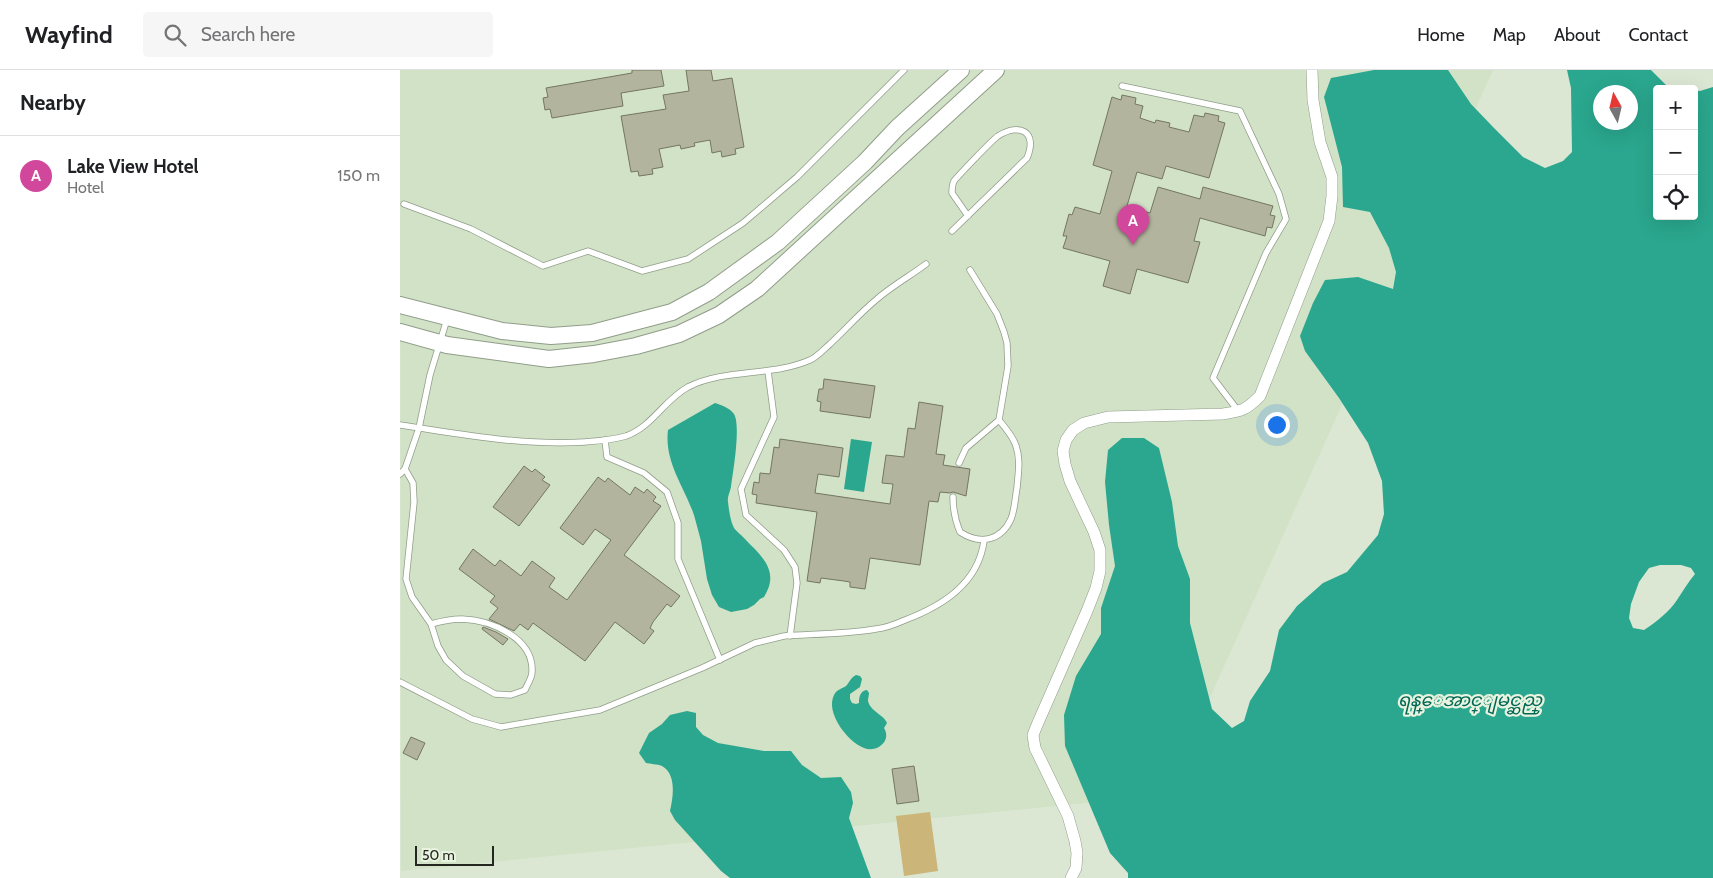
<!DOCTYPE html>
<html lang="en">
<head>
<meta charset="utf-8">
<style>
	:root { --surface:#fff; --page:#f6f6f6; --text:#202124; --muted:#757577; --line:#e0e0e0; --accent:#ca3b3c }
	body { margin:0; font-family:Cabin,"Noto Sans Myanmar",sans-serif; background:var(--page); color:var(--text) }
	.controls { position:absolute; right:15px; top:15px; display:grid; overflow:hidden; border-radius:5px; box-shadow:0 5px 20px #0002 }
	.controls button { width:45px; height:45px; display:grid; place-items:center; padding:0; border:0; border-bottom:1px solid var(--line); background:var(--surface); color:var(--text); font:25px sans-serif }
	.compass { position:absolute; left:1193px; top:15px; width:45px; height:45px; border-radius:50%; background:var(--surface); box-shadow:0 5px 20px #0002; rotate:352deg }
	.scale { position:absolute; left:15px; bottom:12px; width:79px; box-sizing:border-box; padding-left:5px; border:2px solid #232720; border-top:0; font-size:14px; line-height:18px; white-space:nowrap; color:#232720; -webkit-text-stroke:4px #e8f4e0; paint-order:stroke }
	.you { position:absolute; left:876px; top:354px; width:18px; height:18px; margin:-12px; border:4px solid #fff; border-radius:50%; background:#1a73e8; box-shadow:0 0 0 8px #1a73e833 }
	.badge { display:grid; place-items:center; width:32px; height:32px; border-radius:50%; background:var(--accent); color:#fff; font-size:16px; font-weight:700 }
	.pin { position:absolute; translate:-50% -41px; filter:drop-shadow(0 1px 2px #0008) }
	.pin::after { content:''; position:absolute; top:26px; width:18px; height:15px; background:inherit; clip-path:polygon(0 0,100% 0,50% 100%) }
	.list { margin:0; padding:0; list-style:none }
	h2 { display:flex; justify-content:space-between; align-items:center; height:65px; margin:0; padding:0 20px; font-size:21px }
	h2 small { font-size:16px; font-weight:400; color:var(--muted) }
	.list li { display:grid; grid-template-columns:32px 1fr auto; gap:15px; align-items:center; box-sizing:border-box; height:80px; padding:0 20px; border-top:1px solid var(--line) }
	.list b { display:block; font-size:19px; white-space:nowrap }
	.list p { margin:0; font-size:16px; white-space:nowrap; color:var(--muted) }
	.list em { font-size:16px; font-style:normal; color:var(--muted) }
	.icon { flex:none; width:28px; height:28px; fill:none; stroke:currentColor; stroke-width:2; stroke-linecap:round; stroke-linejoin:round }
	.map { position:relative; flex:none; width:1313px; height:808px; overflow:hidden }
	header { display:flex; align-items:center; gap:30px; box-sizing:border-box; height:70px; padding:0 25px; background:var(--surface); border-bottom:1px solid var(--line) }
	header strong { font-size:24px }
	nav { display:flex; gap:28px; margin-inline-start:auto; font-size:18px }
	.search { width:350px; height:45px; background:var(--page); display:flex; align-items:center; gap:12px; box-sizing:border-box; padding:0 18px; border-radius:5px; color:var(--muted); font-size:19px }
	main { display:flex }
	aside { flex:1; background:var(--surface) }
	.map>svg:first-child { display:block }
	.built { fill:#d1e2c6 }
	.green { fill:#ccb579 }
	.water { fill:#2aa78e; fill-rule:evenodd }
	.building { fill:#b2b49e; stroke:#747661 }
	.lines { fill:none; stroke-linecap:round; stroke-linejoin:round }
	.lane-casing { stroke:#919d8a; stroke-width:7 }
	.street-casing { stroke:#919d8a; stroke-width:12 }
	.secondary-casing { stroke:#919d8a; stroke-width:18 }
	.lane { stroke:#fff; stroke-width:5.5 }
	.street { stroke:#fff; stroke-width:11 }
	.secondary { stroke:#fff; stroke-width:16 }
	.labels { text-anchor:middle; stroke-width:4.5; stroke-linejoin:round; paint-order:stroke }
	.water-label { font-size:18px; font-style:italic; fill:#026755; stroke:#e8f4e0 }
</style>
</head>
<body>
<header>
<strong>Wayfind</strong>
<div class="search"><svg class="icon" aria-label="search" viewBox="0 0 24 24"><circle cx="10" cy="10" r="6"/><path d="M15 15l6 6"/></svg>Search here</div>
<nav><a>Home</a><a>Map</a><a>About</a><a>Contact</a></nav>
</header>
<main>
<aside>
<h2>Nearby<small></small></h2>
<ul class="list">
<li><span class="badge" style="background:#d1479c">A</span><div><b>Lake View Hotel</b><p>Hotel</p></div><em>150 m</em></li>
</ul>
</aside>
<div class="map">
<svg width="1313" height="808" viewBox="0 0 1313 808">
	<rect width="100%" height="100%" fill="#dbe7d3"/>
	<!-- built -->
	<path class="built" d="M0 0H1093L766 725 1 801Z"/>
	<!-- green -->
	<path class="green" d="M530 742 538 801 504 806 496 746Z"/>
	<!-- water -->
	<g class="water">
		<path d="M974 0H1048L1071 34 1093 57 1123 87 1145 98 1163 91 1172 82 1171 18 1167 0H1251L1270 19H1257V146H1294V20L1300 21 1313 17V808H728V803L710 783 665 676 664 645 676 606 701 564V538L715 496 709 455 705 412 708 380 722 368H744L759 378 772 432 778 476 790 509V553L812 639 832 658 844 651 850 631 870 601 879 560 897 536 923 513 947 502 978 465 984 444 982 411 968 373 939 328 905 281 900 266 913 233 925 210 958 207 993 219 996 202 989 178 970 142 943 137 942 97 924 27 931 8ZM1230 22V52H1200V22ZM1260 495H1281L1291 498 1295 504C1288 512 1283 521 1277 530 1269 542 1256 552 1244 560L1233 558 1229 548 1231 534 1239 512 1249 498Z"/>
		<path d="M315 333C321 335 330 338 334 344 341 356 333 402 331 417 330 422 327 427 328 432 329 440 330 450 334 458 336 461 339 463 342 466 360 485 381 500 364 527L360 529 354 535 347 539 331 542 319 537 312 525 307 509 301 471 294 445C284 416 264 392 268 360Z"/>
		<path d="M451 369 472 372 464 422 444 419Z"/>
		<path d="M456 605 460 606 462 609 460 617 450 624V629L452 633 456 634 459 633C459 627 460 621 467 620L469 623C469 625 468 628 468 631 470 641 484 645 487 653L484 658C492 671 477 683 464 678 448 672 425 643 434 625 437 619 442 619 446 616 450 612 450 608 456 605Z"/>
		<path d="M287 641 296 643V657L303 665 318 673 364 681H391L402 695 421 708 441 707 451 722 453 733 449 748 471 808H330L321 801 275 750 270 741C273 728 277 704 262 696 257 694 250 694 246 693L239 683 249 663 262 654 270 645Z"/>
	</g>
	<!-- building -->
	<g class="building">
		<path d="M232 0H261L264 16 221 23 223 36 152 48 150 39 145 40 143 28 148 27 146 18 232 3Z"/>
		<path d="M286 0H311L313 11 332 8 344 77 335 79 336 84 322 87 321 81 312 83 310 70 294 73 295 76 281 79 280 75 259 79 263 97 252 99 253 104 239 106 238 101 231 102 221 46 266 39 263 25 289 21Z"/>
		<path d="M722 25 736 28 735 34 743 36 740 48 755 53 756 50 770 53 769 57 789 62 794 45 804 47 805 43 819 46 818 51 825 53 809 108 766 96 762 109 737 102 727 136 750 143 758 117 800 129 803 117 873 136 870 145 875 146 872 158 867 157 865 166 800 148 794 171 800 172 788 213 737 199 730 224 703 216 710 191 663 178 667 166H663L669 144 672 145 675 137 700 144 712 101 693 95 712 27 721 30Z"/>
		<path d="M424 309 475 316 470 348 420 341 421 332 417 331 419 319H423Z"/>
		<path d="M519 332 543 336 536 384 545 385 543 395 570 399 566 426 553 422 550 423 540 422 538 432 529 431 520 495 470 488 465 519 450 517V512L444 511 421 508 420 513 407 511 417 442 356 433 357 425 352 424 354 412 359 413 360 403 370 404 374 377 379 378 380 369 443 378 439 407 418 404 415 423 490 434 493 414 482 413 486 385 504 387 508 358 515 359Z"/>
		<path d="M124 396 132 402 135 399 145 407 142 410 150 415 119 456 93 437Z"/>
		<path d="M198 407 205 412 208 408 230 425 235 417 244 423 247 419 256 427 253 431 261 436 224 485 280 526 271 537 267 534 253 552 250 558 254 561 244 574 215 552 185 591 133 553 128 560 120 554 114 561 89 549 98 538 90 532 95 526 59 499 73 479 95 496 100 490 121 506 132 491 155 508 149 517 167 530 211 470 195 459 183 475 160 458Z"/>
		<path d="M83 557 96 562 108 569 103 575 82 559Z"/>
		<path d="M11 667 25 673 17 690 3 683Z"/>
		<path d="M514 696 519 731 497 734 492 699Z"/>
	</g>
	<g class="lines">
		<!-- lane casing -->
		<g class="lane-casing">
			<g id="lane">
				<path d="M722 16 840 41 879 124 886 149 866 183 813 308 839 342"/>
				<path d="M4 134 71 159 143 196 188 181 242 201 288 189 343 153 397 107 504 0"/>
				<path d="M552 161 627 88C638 62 620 52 598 66 591 71 559 105 554 111 552 115 552 119 552 123L568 146"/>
				<path d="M368 301 374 347 341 419 346 445 384 480 395 497 397 513 390 566"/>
				<path d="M0 355C61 364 123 376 185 372 198 371 213 370 226 366 252 357 264 330 288 317 326 298 371 307 410 290 417 287 424 279 430 274 446 259 460 243 477 229 492 216 510 206 526 194"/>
				<path d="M205 370 207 387 244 403 267 422 278 453V489L320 590"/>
				<path d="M559 393 566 378 599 350 608 296 607 273 604 262 597 244 570 200"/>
				<path d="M5 399 13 413 14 432 6 509 12 527 31 554 38 576 46 590 63 606 95 624 111 625 125 620C127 615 132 608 132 602 134 568 91 550 62 549 51 549 42 551 31 554"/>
				<path d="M0 404 5 399 19 358 30 305 47 249"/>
				<path d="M553 427C553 440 555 450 560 462 580 475 601 471 611 449 615 439 615 428 617 418 618 404 621 390 616 376 613 366 605 358 599 350"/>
				<path d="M0 612 72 649 101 657 200 640 302 598 355 573 384 566C415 564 446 564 476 559 486 558 496 554 505 550 542 536 578 514 584 471"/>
			</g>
		</g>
		<!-- street casing -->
		<g class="street-casing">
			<path id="street" d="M671 808 676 798 677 783 675 771 668 746 635 678 633 665 637 655 687 541 696 518 700 501V480L694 462 670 411 665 394 663 381 666 370 673 360 684 353 708 347 823 344C842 341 846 340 860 326L929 151 932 126V107L920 72 913 30 912 0"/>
		</g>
		<!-- secondary casing -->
		<g class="secondary-casing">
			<g id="secondary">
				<path d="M0 235 102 261 151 266 192 263 272 242 309 222 378 172 465 92 497 58 561 0"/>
				<path d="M0 262 47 275 149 289 194 284 236 276 279 264 319 245 357 219 596 0"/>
			</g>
		</g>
		<!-- lane -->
		<use href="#lane" class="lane"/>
		<!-- street -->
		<use href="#street" class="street"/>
		<!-- secondary -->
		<use href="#secondary" class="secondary"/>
	</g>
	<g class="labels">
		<!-- water labels -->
		<g class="water-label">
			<text x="1070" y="636">ရန္ေအာင္ျမင္ဆည္</text>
		</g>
	</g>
</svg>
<div class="controls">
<button>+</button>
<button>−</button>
<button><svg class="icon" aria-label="locate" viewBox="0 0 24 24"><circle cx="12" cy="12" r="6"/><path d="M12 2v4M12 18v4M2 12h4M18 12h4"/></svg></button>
</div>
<svg class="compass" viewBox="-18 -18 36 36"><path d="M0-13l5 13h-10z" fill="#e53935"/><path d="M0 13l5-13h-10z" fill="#757577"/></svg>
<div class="scale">50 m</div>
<div class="you"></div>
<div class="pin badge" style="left:733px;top:175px;background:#d1479c">A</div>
</div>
</main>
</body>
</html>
